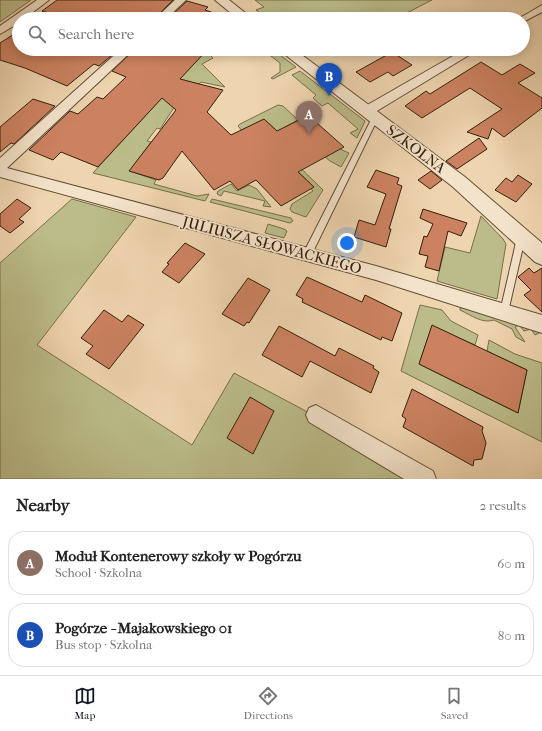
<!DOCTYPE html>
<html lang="en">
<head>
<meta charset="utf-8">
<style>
	:root { --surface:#fff; --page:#f2f2f2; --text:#222; --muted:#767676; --line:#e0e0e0; --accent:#111827 }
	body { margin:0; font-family:"IM FELL French Canon",serif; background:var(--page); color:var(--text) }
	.you { position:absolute; left:347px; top:243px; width:14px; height:14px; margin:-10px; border:3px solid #fff; border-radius:50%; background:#1a73e8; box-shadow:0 0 0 6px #1a73e833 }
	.badge { display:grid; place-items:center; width:26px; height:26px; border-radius:50%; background:var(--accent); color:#fff; font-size:13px; font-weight:700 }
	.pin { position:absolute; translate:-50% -33px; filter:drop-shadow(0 1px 2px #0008) }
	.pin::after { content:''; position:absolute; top:21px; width:14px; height:12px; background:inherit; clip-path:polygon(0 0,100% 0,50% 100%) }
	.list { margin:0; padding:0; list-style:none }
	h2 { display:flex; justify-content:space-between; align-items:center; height:52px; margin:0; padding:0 16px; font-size:17px }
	h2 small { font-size:13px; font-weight:400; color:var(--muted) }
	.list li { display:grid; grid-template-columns:26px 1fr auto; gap:12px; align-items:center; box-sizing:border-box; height:64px; margin:0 8px 8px; padding:0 8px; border:1px solid var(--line); border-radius:16px }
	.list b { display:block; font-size:15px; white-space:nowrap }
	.list p { margin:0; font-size:13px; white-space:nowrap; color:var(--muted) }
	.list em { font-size:13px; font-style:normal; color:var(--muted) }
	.icon { flex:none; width:22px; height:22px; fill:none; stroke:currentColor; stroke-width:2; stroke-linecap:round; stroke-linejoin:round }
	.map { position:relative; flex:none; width:542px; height:479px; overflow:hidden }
	.search { position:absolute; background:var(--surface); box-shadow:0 2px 10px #0003; left:12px; right:12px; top:12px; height:44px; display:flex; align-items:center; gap:10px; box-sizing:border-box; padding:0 14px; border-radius:22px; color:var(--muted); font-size:15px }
	.sheet { height:196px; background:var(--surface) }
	nav { display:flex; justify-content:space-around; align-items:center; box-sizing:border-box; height:56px; border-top:1px solid var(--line); background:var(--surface); font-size:11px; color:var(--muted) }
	nav a { display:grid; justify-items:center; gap:2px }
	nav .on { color:var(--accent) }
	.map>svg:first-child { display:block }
	.green { fill:#bbbc89; stroke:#786e4a }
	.building { fill:#cc8261; stroke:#34200a }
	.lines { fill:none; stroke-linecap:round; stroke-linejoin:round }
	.service-casing { stroke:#624d33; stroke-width:2 }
	.minor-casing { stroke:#624d33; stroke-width:2 }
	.tertiary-casing { stroke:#624d33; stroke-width:2 }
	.service { fill:#f4e3cb; fill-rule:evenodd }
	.minor { fill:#f4e3cb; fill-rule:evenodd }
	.tertiary { fill:#f4e3cb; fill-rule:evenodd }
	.labels { text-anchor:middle; stroke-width:3.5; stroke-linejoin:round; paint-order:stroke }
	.street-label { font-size:15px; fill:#34200a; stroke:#f4e3cb }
</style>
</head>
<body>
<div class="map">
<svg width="542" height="479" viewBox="0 0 542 479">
	<rect width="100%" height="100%" fill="#eed4af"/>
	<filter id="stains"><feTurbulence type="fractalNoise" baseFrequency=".005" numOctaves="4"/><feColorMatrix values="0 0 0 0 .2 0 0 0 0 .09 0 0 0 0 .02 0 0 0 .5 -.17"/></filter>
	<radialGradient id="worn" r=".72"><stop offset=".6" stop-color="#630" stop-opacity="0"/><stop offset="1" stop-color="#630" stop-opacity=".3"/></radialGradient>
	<!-- green -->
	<g class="green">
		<path d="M0 0H31L0 22Z"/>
		<path d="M255 0H432L395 19H269L256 10 264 7Z"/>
		<path d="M209 49H217L211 56 213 58 202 64 225 87 201 82 175 106 160 129 157 128 147 141 151 142 130 171 156 180 154 184 197 196 209 194 205 201 93 173 200 56Z"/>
		<path d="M262 49H272L296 67 273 79 271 78 280 72V63Z"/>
		<path d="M300 71 365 121 357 138 350 133 358 129 328 103 322 106 313 98 316 95 292 75Z"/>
		<path d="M278 105 283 106 298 120 285 127 293 135 272 146 277 131 266 121 243 132 238 126 240 124Z"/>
		<path d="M280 148 323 190 306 217 292 212 290 209 292 204 313 191 311 189 314 187 277 151Z"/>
		<path d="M340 149 349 153 341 167 330 161 325 157Z"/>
		<path d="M231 184 237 191 249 185 257 189 271 207 263 206 265 201 224 191 221 196 217 194 218 191Z"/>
		<path d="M72 199 136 217 37 345 192 445 234 373 302 409 415 479H0V263Z"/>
		<path d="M212 199 291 218 293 221 290 223 210 202Z"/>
		<path d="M481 216 503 239 506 244 497 299 437 281 445 247 470 253Z"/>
		<path d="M268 224 284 229 287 231 284 238 265 233Z"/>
		<path d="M420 305 442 310 451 321 478 335 475 345 432 326 419 364 467 388 469 383 477 387 475 392 518 413 527 370 487 351 489 340 515 354 542 363V442L401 371Z"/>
		<path d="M464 307 542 331V333L541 332 535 335 531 329 524 331 519 325 515 327 525 342 516 337 512 329 494 320C482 324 471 315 460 310V308Z"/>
	</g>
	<!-- building -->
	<g class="building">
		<path d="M57 0H173L154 19H98L88 16 84 19H70L42 11Z"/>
		<path d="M187 1 208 7 205 10 226 17V19H168Z"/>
		<path d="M19 31V49H119L99 66 94 64 67 86 25 68 0 60V43Z"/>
		<path d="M135 49H208L180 79 223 90 207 112 231 135 264 119 277 131 307 116 315 124 317 123 344 147 298 172 314 187 281 206 256 180 238 190 230 181 214 190 182 151 163 178 159 180 129 171 176 110 162 98 98 167 61 152 53 160 29 150 70 111 78 114 97 97 103 99 126 77 112 71Z"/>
		<path d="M392 52 412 65 393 76 388 72 370 82 356 72Z"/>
		<path d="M481 62 502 75 520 64 535 73 518 83 542 98V108L504 137 492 128 488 139 467 132 502 109 470 88 422 118 405 106 426 91 430 94Z"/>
		<path d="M33 99 55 106 14 144 11 143 0 152V127Z"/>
		<path d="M479 138 487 149 457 169 446 161Z"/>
		<path d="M376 170 399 178 397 184 402 186 389 229H391L386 247 354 237 359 220 375 225 386 194 367 187Z"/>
		<path d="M431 171 442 180 430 189 418 180Z"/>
		<path d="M518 175 532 184 516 202 495 190 506 178 512 182Z"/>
		<path d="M17 199 31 208 19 219 24 222 10 233 0 226V214Z"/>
		<path d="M423 209 467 223 461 236 448 231 439 271 425 267 428 256 419 254 424 236 427 237 433 224 420 218Z"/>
		<path d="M185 243 205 254 179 283 162 272 169 264 167 263Z"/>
		<path d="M529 268 534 273 542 268V312L524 295 531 290 518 277Z"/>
		<path d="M307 277 362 302 365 295 402 313 392 341 382 337 381 340 302 302 303 299 296 295Z"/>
		<path d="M248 278 270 290 249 323 247 322 244 326 222 314Z"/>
		<path d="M104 310 122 322 128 315 144 325 109 369 86 354 93 346 81 338Z"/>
		<path d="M432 325 527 370 518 413 419 364Z"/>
		<path d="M279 326 335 356 339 348 374 366 373 368 379 372 371 393 310 361 302 377 262 355Z"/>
		<path d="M412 389 483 427 482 431 486 443 482 459 474 460 473 466 403 427 406 419 402 416Z"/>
		<path d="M250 397 274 411 253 454 227 438Z"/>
	</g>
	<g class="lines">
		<!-- service casing -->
		<g class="service-casing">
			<g id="service">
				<path d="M373 116H377L378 118 310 258 307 259 304 258 303 255 304 252Z"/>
				<path d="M520 234 523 235 524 237 523 247 508 312 507 315 504 316 501 315 500 312 515 247 517 235Z"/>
			</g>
		</g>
		<!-- minor casing -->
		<g class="minor-casing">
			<g id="minor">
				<path d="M37 0H49L24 19H19V23L0 34V26Z"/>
				<path d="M175 0H186L166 19H155Z"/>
				<path d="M542 5V12L523 22V19H518Z"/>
				<path d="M121 49H134L7 168 376 266 542 315V333L376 280 0 177V158Z"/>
				<path d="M465 49H479L372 114H362L361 111 362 108Z"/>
				<path d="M316 405 433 471 436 479H404L309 422 306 415 309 408Z"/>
			</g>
		</g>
		<!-- tertiary casing -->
		<g class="tertiary-casing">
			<g id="tertiary">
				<path d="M215 0H229L253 19H238Z"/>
				<path d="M278 49H294L465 177 542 243V265L535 262 453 187Z"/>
			</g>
		</g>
		<!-- service -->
		<use href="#service" class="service"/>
		<!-- minor -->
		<use href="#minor" class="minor"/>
		<!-- tertiary -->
		<use href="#tertiary" class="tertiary"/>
	</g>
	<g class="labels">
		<!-- street labels -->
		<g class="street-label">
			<text transform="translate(416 149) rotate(37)" y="5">SZKOLNA</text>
			<text transform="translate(272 245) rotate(15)" y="5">JULIUSZA SŁOWACKIEGO</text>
		</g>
	</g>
	<rect width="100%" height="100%" filter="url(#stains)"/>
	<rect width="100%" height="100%" fill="url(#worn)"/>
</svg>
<div class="you"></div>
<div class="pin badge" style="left:309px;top:134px;background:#8d6e63">A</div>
<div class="pin badge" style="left:329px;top:96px;background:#1a4fb4">B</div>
<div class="search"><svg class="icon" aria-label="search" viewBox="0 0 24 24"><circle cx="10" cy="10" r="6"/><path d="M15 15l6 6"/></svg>Search here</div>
</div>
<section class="sheet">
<h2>Nearby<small>2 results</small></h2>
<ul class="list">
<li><span class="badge" style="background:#8d6e63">A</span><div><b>Moduł Kontenerowy szkoły w Pogórzu</b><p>School · Szkolna</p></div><em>60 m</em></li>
<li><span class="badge" style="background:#1a4fb4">B</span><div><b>Pogórze - Majakowskiego 01</b><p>Bus stop · Szkolna</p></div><em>80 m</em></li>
</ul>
</section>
<nav>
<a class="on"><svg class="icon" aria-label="map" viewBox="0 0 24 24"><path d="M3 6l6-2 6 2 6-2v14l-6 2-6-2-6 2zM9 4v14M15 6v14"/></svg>Map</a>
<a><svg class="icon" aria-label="directions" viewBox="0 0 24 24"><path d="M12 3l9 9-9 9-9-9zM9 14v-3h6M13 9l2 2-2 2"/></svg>Directions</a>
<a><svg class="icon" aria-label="saved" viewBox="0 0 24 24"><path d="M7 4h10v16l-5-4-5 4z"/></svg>Saved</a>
</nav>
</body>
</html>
